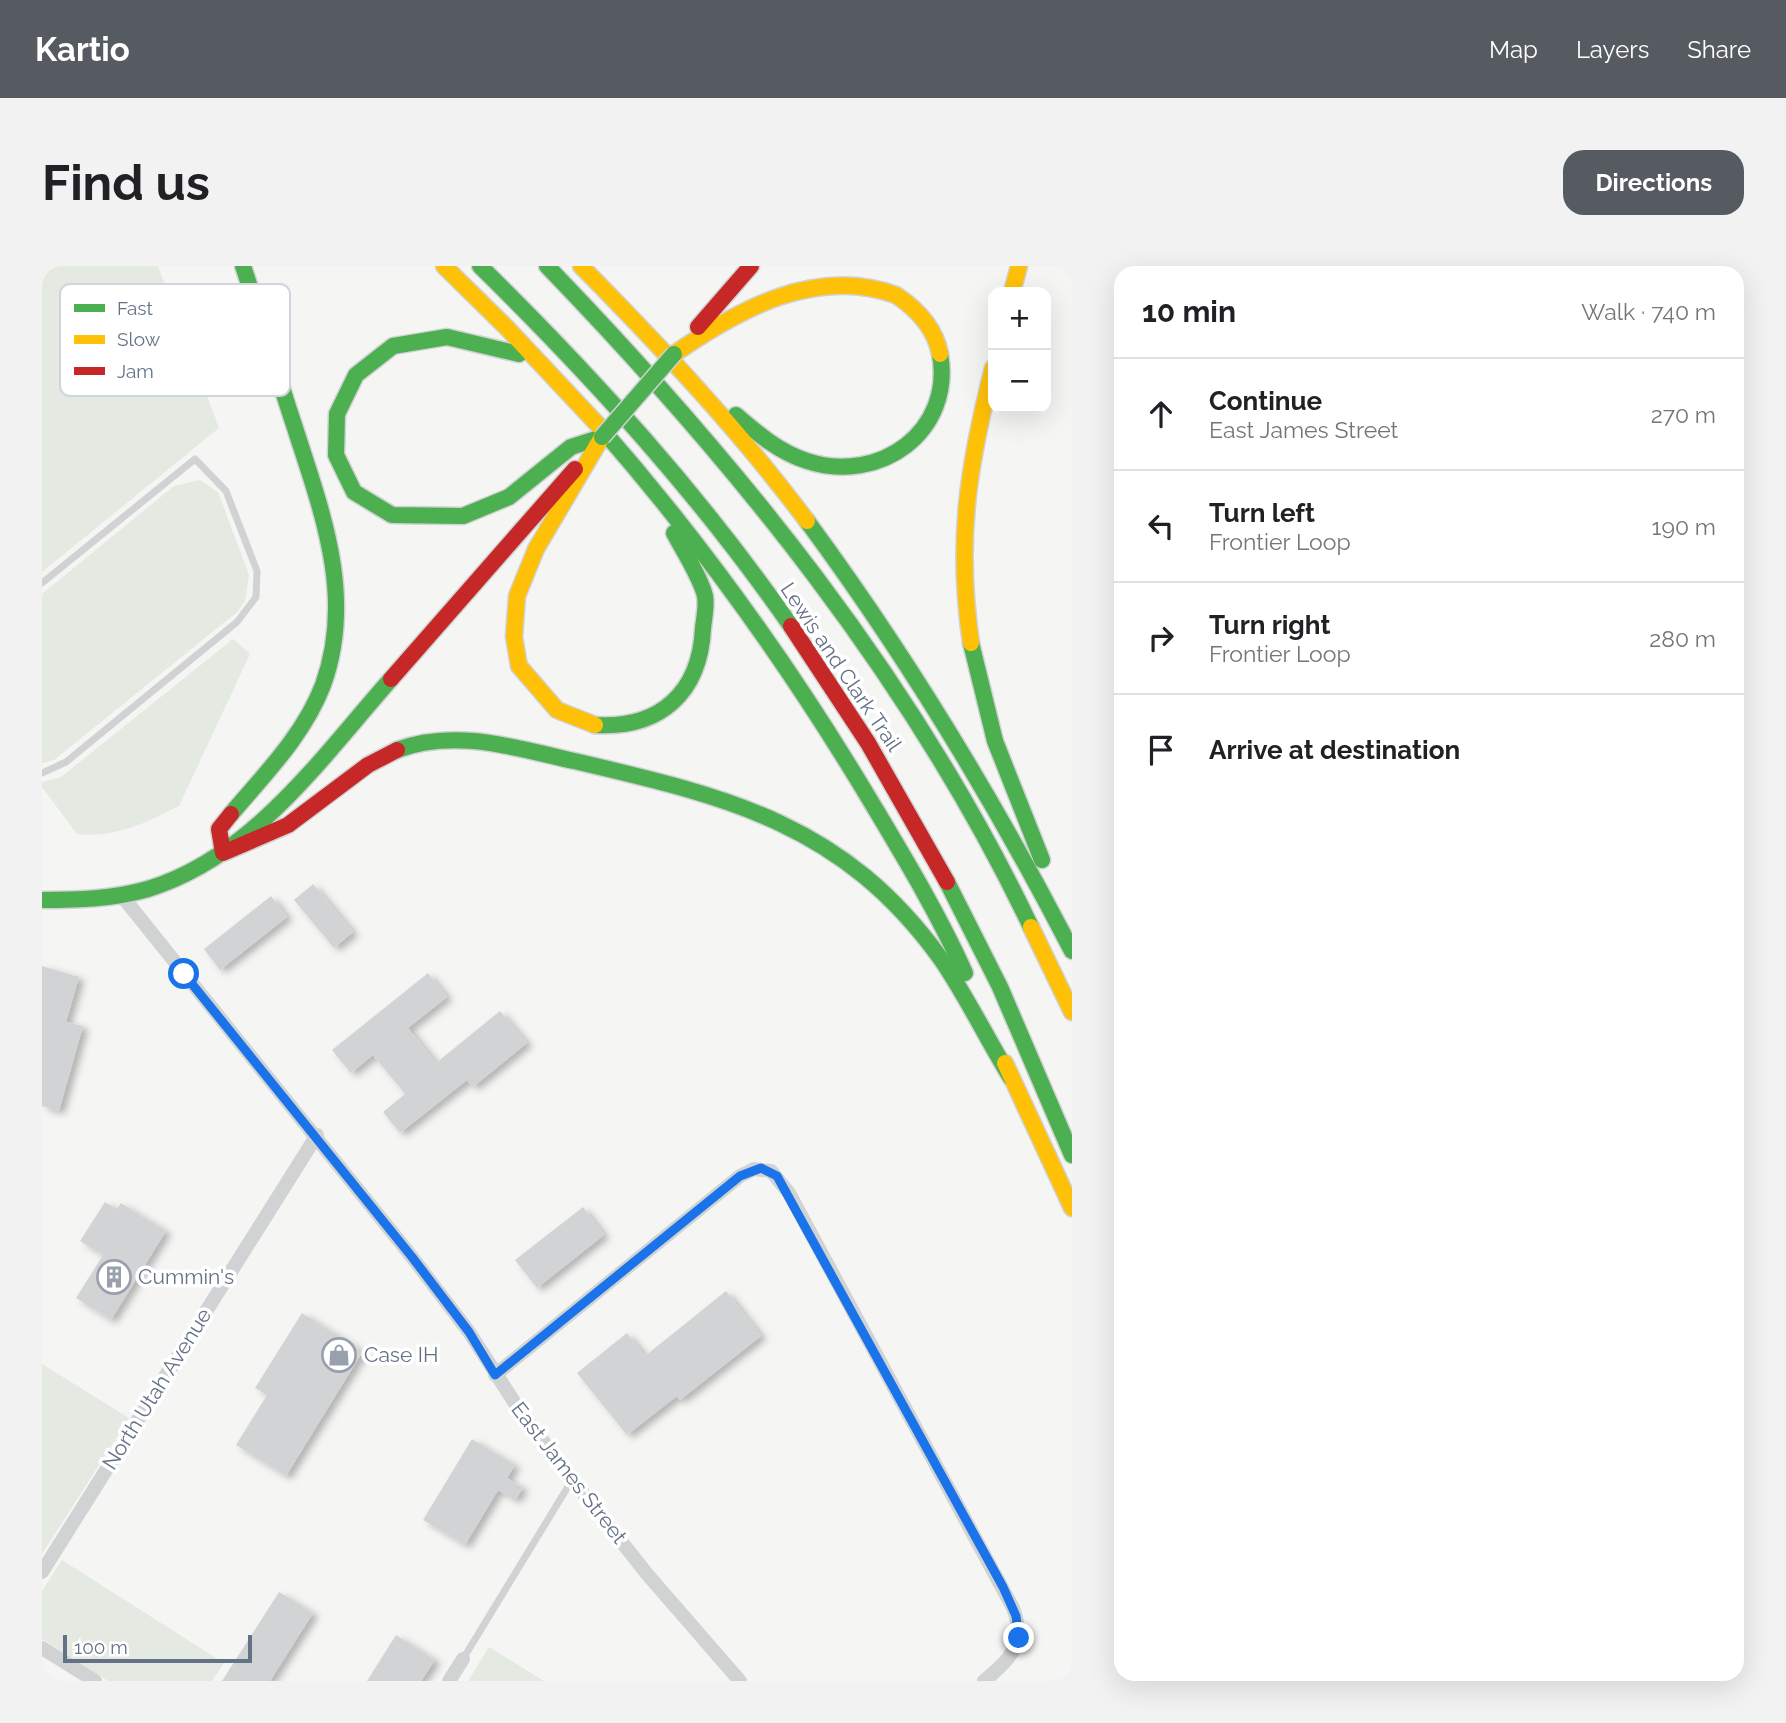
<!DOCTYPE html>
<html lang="en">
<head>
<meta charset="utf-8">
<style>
	:root { --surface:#fff; --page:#f2f2f2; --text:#202124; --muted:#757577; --line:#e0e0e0; --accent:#565a61 }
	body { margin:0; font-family:Raleway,sans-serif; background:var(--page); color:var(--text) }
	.controls { position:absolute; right:21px; top:21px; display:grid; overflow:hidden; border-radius:14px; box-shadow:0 7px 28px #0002 }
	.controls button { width:63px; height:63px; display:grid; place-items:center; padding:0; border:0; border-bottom:2px solid var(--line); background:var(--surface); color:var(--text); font:35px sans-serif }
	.scale { position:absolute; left:21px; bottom:18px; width:189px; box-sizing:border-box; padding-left:7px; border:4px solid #647286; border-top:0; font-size:19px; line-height:24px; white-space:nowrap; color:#647286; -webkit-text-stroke:5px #fff; paint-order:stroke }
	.stop { position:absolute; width:21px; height:21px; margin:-16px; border:5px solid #1a73e8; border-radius:50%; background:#fff }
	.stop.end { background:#1a73e8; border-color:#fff; box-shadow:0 2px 7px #0008 }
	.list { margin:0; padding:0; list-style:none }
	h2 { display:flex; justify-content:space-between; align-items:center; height:91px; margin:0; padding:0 28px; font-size:30px }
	h2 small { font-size:23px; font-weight:400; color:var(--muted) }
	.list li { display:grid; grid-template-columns:46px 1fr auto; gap:21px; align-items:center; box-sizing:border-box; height:112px; padding:0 28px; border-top:2px solid var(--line) }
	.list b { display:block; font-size:26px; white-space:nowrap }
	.list p { margin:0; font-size:23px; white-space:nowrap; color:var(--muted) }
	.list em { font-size:23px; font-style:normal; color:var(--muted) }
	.icon { flex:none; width:38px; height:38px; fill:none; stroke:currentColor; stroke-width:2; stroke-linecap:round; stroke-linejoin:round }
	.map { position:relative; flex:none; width:1030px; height:1415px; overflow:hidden; border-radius:21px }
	header { display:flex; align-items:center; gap:42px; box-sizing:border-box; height:98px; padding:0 35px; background:var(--accent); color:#fff }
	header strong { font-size:33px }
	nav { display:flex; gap:38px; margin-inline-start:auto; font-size:24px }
	.intro { display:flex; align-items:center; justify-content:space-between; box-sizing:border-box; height:168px; padding:0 42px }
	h1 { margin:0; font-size:49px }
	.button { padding:18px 32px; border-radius:21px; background:var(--accent); color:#fff; font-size:24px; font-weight:700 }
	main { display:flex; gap:42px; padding:0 42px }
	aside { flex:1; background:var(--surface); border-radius:21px; box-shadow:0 7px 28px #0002 }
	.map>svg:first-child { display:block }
	.green { fill:#e4e9e2 }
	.building { fill:#d2d3d4; filter:url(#shadow) }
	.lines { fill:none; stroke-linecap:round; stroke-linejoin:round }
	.fast-casing { stroke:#d0d2d3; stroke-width:19 }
	.slow-casing { stroke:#d0d2d3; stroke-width:19 }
	.jam-casing { stroke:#d0d2d3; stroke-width:19 }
	.lane { stroke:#d1d2d3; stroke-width:7 }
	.street { stroke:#d1d2d3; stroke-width:14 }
	.fast { stroke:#4caf50; stroke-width:16 }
	.slow { stroke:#ffc107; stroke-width:16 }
	.jam { stroke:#c62828; stroke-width:16 }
	.fast-bridge-casing { stroke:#d0d2d3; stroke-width:19; stroke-linecap:butt }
	.fast-bridge { stroke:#4caf50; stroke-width:16 }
	.route { stroke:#1a73e8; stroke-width:9 }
	.labels { text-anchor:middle; stroke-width:7; stroke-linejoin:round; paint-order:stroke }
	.street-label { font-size:21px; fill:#647286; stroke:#fff }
	.poi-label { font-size:21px; fill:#647286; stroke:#fff; text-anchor:start }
	.key { fill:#fff; stroke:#d0d5db; stroke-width:2 }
	.key-label { font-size:19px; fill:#647286 }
</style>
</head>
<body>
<header>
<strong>Kartio</strong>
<nav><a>Map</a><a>Layers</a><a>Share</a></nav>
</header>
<div class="intro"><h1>Find us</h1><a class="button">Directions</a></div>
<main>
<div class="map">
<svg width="1030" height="1415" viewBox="0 0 1030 1415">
	<defs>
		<filter id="shadow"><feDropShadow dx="5.5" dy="3.5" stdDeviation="3.5" flood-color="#0004"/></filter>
	</defs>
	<rect width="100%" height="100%" fill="#f5f6f4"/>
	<!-- green -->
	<g class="green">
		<path d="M0 0H116L177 162 0 306Z"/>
		<path d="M158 214 176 226 207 309 203 335 195 346 12 494 0 497V328L132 220Z"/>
		<path d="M191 373 208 388 137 540C104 557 73 572 35 568L0 521V516L19 511Z"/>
		<path d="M0 1098 87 1152 0 1288Z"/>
		<path d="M20 1294 182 1397 170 1415H66L0 1373V1325Z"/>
		<path d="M447 1381 502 1415H426Z"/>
	</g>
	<!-- building -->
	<g class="building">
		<path d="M271 618 311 666 292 682 252 634Z"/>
		<path d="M229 630 245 651 178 704 162 683Z"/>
		<path d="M0 700 37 711 24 756 41 760 17 845 0 840Z"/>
		<path d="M386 707 405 731 366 762 394 797 458 745 485 777 431 821 425 814 358 867 341 846 363 828 331 789 309 807 290 784Z"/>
		<path d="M63 936 75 943 79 937 124 965 69 1054 34 1032 61 989 38 975Z"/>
		<path d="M541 941 562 969 495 1022 473 994Z"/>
		<path d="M684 1025 719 1070 638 1134 635 1130 585 1169 535 1107 585 1067 603 1090Z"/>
		<path d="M260 1047 321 1085 244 1210 194 1179 225 1129 213 1122Z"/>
		<path d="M430 1173 473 1199 465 1212 481 1222 473 1234 456 1224 423 1279 381 1254Z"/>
		<path d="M237 1326 271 1347 228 1415H180Z"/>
		<path d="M354 1369 393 1394 379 1415H325Z"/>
	</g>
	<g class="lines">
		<!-- fast casing -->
		<g class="fast-casing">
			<g id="fast">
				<path d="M438 0C552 112 658 229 749 360"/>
				<path d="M505 0C695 197 871 413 989 661"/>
				<path d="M477 88 405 71 351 80 314 109 295 148 294 189 312 226 350 249 421 250 467 231 529 181 560 171"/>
				<path d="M694 149C716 168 737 186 765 195 838 219 912 165 898 88"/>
				<path d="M557 160C659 276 749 402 828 534 862 591 896 647 923 707"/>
				<path d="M765 255C866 392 952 534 1030 685"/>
				<path d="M929 377 953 475 1000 594"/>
				<path d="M553 459C618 463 658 427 661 362 662 353 665 339 663 330 659 312 641 284 632 267"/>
				<path d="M355 484C413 462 474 482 532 495 686 531 801 557 899 693 925 731 945 773 969 812"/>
				<path d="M189 548C222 509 262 469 281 419 313 331 280 246 253 162 235 108 219 54 201 0"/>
				<path d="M905 616 958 721 1030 889"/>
				<path d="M0 634C36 634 71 633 106 623 211 591 279 492 349 413"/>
			</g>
		</g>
		<!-- slow casing -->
		<g class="slow-casing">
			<g id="slow">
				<path d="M402 0 465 62 557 160"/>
				<path d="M539 0C619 81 697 164 765 255"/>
				<path d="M970 26 977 0"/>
				<path d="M632 88C697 43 774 0 854 29 875 43 893 62 898 88"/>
				<path d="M929 377C914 275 926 201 951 102"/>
				<path d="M553 459 515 444 477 400 472 371 475 330 494 283 560 171"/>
				<path d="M989 661 1030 746"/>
				<path d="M963 797 1030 942"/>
			</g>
		</g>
		<!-- jam casing -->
		<g class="jam-casing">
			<g id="jam">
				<path d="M656 61 709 0"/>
				<path d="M749 360 826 477 905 616"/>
				<path d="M349 413 533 203"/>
				<path d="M189 548 177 563 181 587 246 559 326 499 355 484"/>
			</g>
		</g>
		<!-- lane -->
		<g class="lane">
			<path d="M0 317 153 193 184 225 215 305 214 331 195 356 24 496 0 507"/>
			<path d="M421 1393 530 1214"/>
		</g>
		<!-- street -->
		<g class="street">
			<path d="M80 630 370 991 427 1066 478 1145 530 1213 605 1308 698 1415"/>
			<path d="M453 1109 698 910 712 903 729 905 747 927 971 1342C985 1377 968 1394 942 1415"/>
			<path d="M0 1306 275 869"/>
			<path d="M0 1382 53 1415"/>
			<path d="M407 1415 421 1393"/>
		</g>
		<!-- fast -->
		<use href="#fast" class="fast"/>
		<!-- slow -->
		<use href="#slow" class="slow"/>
		<!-- jam -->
		<use href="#jam" class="jam"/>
		<!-- fast-bridge casing -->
		<g class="fast-bridge-casing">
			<path id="fast-bridge" d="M560 171 632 88"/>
		</g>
		<!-- fast-bridge -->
		<use href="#fast-bridge" class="fast-bridge"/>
	</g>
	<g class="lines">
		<!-- route -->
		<path class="route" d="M142 708 370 991 427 1066 453 1109 698 910 719 902 735 910 961 1321 974 1350 977 1372"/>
	</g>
	<!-- icons -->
	<defs>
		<g id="building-ring" transform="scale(1.75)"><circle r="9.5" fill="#fff" stroke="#97a0ac" stroke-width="1.5"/><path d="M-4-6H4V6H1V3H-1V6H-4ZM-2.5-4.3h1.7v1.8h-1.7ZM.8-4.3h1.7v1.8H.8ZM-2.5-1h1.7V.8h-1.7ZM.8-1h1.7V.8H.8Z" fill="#97a0ac"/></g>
		<g id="shop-ring" transform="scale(1.75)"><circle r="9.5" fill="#fff" stroke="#97a0ac" stroke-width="1.5"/><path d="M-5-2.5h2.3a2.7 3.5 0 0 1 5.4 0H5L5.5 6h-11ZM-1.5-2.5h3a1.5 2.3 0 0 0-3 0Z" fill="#97a0ac"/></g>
	</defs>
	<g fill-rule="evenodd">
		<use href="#building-ring" x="72" y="1011"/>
		<use href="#shop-ring" x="297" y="1089"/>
	</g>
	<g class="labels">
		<!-- street labels -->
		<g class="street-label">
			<text transform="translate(799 401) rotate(56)" y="7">Lewis and Clark Trail</text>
			<text transform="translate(115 1123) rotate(-58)" y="7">North Utah Avenue</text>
			<text transform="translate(527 1207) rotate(52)" y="7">East James Street</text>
		</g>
		<!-- poi labels -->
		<g class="poi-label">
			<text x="96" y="1018">Cummin's</text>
			<text x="322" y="1096">Case IH</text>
		</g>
	</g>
	<!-- legend -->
	<rect x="18" y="18" width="230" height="112" rx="10" class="key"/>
	<rect x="32" y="38" width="31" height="8" fill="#4caf50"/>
	<rect x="32" y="69" width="31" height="9" fill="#ffc107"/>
	<rect x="32" y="101" width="31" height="8" fill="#c62828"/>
	<g class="key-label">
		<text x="75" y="49">Fast</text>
		<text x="75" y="80">Slow</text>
		<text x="75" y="112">Jam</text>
	</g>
</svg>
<div class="controls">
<button>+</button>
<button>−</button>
</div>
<div class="scale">100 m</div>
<div class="stop" style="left:142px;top:708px"></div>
<div class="stop end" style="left:977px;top:1372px"></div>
</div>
<aside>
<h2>10 min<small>Walk · 740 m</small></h2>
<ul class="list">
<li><svg class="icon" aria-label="ahead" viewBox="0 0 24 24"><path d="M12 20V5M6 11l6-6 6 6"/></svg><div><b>Continue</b><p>East James Street</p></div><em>270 m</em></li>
<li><svg class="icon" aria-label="left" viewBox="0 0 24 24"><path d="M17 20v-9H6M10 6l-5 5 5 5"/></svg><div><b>Turn left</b><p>Frontier Loop</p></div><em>190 m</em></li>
<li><svg class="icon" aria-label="right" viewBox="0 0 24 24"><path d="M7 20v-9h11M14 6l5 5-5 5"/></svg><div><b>Turn right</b><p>Frontier Loop</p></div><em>280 m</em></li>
<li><svg class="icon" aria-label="arrive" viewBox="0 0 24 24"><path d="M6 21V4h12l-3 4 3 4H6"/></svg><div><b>Arrive at destination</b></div></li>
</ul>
</aside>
</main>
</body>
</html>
